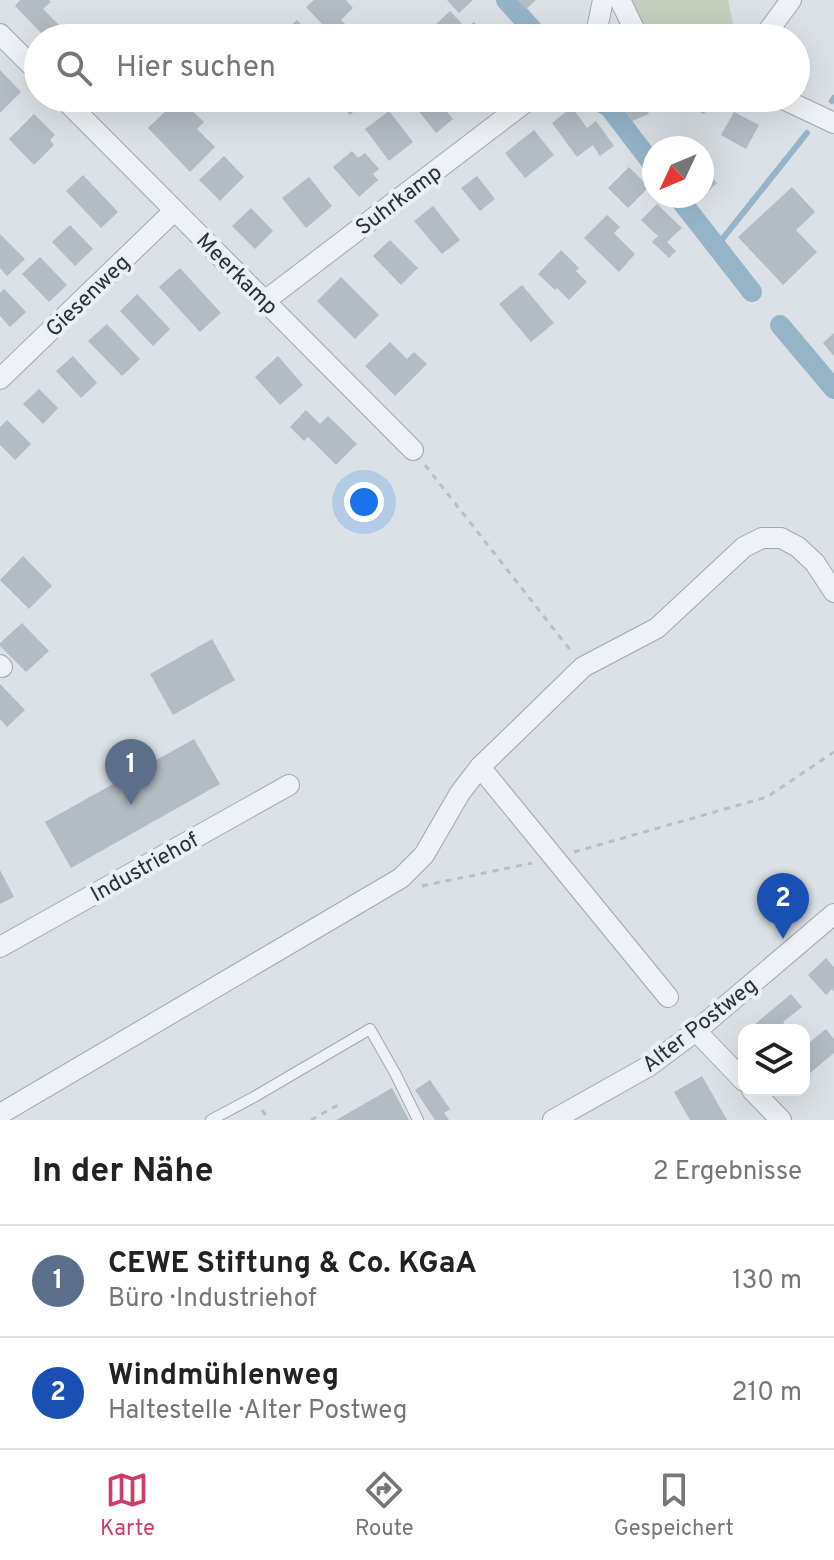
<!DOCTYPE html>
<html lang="de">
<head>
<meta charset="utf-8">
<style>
	:root { --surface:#fff; --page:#f2f2f2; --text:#222; --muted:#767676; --line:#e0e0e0; --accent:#d03c66 }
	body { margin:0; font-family:Overpass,sans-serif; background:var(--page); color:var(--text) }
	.controls { position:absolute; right:24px; bottom:24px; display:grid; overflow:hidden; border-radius:16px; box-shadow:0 8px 32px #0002 }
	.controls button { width:72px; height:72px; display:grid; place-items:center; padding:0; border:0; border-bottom:2px solid var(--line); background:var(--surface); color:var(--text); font:40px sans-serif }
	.compass { position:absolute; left:642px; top:136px; width:72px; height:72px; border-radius:50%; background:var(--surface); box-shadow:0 8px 32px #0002; rotate:226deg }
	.you { position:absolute; left:364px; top:502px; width:28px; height:28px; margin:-20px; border:6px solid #fff; border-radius:50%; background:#1a73e8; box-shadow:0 0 0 12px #1a73e833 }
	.badge { display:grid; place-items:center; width:52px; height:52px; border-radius:50%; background:var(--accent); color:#fff; font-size:26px; font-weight:700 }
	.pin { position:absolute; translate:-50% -66px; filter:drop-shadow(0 2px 4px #0008) }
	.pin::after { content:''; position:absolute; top:42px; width:28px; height:24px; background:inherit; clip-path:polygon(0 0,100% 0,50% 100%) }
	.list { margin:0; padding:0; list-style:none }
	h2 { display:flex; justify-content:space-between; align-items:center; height:104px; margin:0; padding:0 32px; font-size:34px }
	h2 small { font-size:26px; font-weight:400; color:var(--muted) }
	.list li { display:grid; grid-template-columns:52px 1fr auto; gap:24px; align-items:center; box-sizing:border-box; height:112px; padding:0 32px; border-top:2px solid var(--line) }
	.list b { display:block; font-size:30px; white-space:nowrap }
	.list p { margin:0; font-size:26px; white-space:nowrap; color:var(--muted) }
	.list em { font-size:26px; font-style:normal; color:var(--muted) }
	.icon { flex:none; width:44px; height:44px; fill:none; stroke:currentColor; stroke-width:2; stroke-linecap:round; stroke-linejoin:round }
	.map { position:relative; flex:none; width:834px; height:1120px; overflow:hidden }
	.search { position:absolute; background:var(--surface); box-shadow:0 8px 32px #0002; left:24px; right:24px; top:24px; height:88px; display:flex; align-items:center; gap:20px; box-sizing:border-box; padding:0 28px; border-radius:44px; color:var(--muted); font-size:30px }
	.sheet { height:328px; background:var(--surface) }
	nav { display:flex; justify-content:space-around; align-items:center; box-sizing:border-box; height:112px; border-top:2px solid var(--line); background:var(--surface); font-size:22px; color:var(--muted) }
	nav a { display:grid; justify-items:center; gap:4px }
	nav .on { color:var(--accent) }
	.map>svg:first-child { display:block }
	.green { fill:#c4d0bc }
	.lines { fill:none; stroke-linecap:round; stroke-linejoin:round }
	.stream { stroke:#95b4c8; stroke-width:6 }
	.canal { stroke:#95b4c8; stroke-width:20 }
	.building { fill:#b3bbc3 }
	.service-casing { stroke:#a1a9b0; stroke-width:12 }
	.minor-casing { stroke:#a1a9b0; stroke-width:22 }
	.path { stroke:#babfc5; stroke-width:3; stroke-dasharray:6 6; stroke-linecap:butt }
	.service { stroke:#eef1f5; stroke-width:10 }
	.minor { stroke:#eef1f5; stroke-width:20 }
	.labels { text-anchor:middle; stroke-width:8; stroke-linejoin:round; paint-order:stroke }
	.street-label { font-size:22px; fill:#25313c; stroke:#ebf0f4 }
</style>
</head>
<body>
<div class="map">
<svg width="834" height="1120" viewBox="0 0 834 1120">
	<rect width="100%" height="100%" fill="#dbe1e6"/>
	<!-- green -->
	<path class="green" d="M628 0H728L736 38H668L643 27Z"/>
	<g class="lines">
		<!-- stream -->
		<g class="stream">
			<path d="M832 101 834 98"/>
			<path d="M716 247 807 133"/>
		</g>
		<!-- canal -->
		<g class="canal">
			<path d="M506 0 540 38"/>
			<path d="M593 98 609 107 654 166"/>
			<path d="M677 196 752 292"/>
			<path d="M780 325 834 389"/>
		</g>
	</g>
	<!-- building -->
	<g class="building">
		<path d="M20 0H49L51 2 43 9 65 31 59 38H46L15 6Z"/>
		<path d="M314 0H346L353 8 341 20 355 34 351 38H335L306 7Z"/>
		<path d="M447 0H473L459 13Z"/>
		<path d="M517 0H536L526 9Z"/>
		<path d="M450 11 466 28 474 22 487 38H442L432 28Z"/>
		<path d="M297 20 315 38H278Z"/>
		<path d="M510 30 517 38H501Z"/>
		<path d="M0 70 21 92 0 113Z"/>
		<path d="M179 98 204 122 197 129 215 147 190 172 148 128Z"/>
		<path d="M335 98H368L350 115Z"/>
		<path d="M430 98H436L453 119 436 133 417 109Z"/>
		<path d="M615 98H648L650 101 644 105 649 114 632 121Z"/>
		<path d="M673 98H713L704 114Z"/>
		<path d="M572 107 587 128 596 121 614 146 600 156 593 145 577 157 552 123Z"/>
		<path d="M389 111 413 142 389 161 365 129Z"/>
		<path d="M734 112 759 125 746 149 721 135Z"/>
		<path d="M34 114 55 135 50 140 54 145 34 165 9 139Z"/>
		<path d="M534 130 554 155 525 178 505 153Z"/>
		<path d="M352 151 358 158 365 153 379 169 373 174 378 180 359 197 333 167Z"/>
		<path d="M224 156 244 177 220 201 199 180Z"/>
		<path d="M629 167 649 187 628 208 608 188Z"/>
		<path d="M702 167 717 183 699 200 695 196H702Z"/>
		<path d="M83 175 118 212 101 228 66 191Z"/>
		<path d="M477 176 495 199 480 211 461 188Z"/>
		<path d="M309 177 332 206 306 228 282 198Z"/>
		<path d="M792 187 815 212 796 230 817 252 783 285 738 237Z"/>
		<path d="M657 204 682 228 667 242 676 251 669 258 652 242 658 236 641 220Z"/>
		<path d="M433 206 460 240 442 254 414 221Z"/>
		<path d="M251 208 273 231 255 249 232 226Z"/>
		<path d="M607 215 620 227 614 233 635 254 619 272 584 238Z"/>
		<path d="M70 225 93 249 75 266 52 242Z"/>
		<path d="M0 234 25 259 7 276 0 268Z"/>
		<path d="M390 240 418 268 401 285 373 256Z"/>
		<path d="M561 250 579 268 576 271 587 282 569 300 557 288 555 290 538 274Z"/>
		<path d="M40 257 67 285 49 302 22 274Z"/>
		<path d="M180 268 221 313 200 332 159 287Z"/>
		<path d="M341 277 379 315 355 339 317 301Z"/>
		<path d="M522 285 554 323 531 342 499 304Z"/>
		<path d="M4 289 26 312 10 327 0 316V293Z"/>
		<path d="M137 294 170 329 153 346 120 311Z"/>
		<path d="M107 324 140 359 122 376 88 341Z"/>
		<path d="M834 333V356L823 343Z"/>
		<path d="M390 342 407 359 414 352 427 364 395 396 365 366Z"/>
		<path d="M73 356 97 383 81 398 56 371Z"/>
		<path d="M278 356 303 385 280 405 255 377Z"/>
		<path d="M39 389 58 408 43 424 23 404Z"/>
		<path d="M306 410 320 424 328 416 357 444 336 465 308 437 304 441 290 427Z"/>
		<path d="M7 420 31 444 15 460 0 445V427Z"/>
		<path d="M23 556 52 586 29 609 0 580Z"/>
		<path d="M22 623 49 651 26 672 0 646V643Z"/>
		<path d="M212 639 235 680 173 715 150 674Z"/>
		<path d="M0 684 25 710 7 727 0 719Z"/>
		<path d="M194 739 220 784 71 868 45 822Z"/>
		<path d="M0 870 14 897 0 904Z"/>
		<path d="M826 958 834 967V992L832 989 826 995 808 975Z"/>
		<path d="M791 994 802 1007 783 1022 790 1030H748Z"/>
		<path d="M826 1029 834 1039V1053L804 1078V1042L806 1045Z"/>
		<path d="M702 1076 727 1120H690L674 1092Z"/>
		<path d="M430 1080 450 1109 444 1113 449 1120H435L415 1090Z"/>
		<path d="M392 1088 409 1120H336Z"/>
	</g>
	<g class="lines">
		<!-- service casing -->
		<g class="service-casing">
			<path id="service" d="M211 1120 254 1097 370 1029 395 1073 418 1120"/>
		</g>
		<!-- minor casing -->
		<g class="minor-casing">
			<g id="minor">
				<path d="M620 0 637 35 645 38"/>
				<path d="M0 34 38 72"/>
				<path d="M591 38 597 29 603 0"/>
				<path d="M763 38 791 0"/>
				<path d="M63 98 413 450"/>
				<path d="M781 98 834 123"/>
				<path d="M266 300 531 98"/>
				<path d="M0 379 174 211"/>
				<path d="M0 665 2 667"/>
				<path d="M480 767 668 997"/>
				<path d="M0 947 289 785"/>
				<path d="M696 1031 744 1081"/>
				<path d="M752 1090 781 1120"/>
				<path d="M0 1114 401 878 424 855 460 793 480 767 583 667 657 628 744 547 762 538H781L798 547 815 563 834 592"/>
				<path d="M553 1120 649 1066 696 1031 834 914"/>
			</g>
		</g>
		<!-- path -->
		<g class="path">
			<path d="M425 465 571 651"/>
			<path d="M574 852 767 797 834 752"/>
			<path d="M422 886 532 863"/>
			<path d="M262 1110 269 1120"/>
			<path d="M311 1120 338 1105"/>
		</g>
		<!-- service -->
		<use href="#service" class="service"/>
		<!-- minor -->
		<use href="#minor" class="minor"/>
	</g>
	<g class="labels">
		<!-- street labels -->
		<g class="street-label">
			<text transform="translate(398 199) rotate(-37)" y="8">Suhrkamp</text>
			<text transform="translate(238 273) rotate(45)" y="8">Meerkamp</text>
			<text transform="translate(87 295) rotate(-44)" y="8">Giesenweg</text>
			<text transform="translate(144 866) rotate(-29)" y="8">Industriehof</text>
			<text transform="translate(699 1024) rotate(-38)" y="8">Alter Postweg</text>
		</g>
	</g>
</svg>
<div class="controls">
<button><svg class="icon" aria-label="layers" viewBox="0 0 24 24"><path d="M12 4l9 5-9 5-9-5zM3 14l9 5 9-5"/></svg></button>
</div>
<svg class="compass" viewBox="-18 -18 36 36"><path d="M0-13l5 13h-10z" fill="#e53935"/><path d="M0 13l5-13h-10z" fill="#767676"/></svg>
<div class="you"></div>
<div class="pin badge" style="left:131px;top:805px;background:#5c6f8a">1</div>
<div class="pin badge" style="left:783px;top:939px;background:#1a4fb4">2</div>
<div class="search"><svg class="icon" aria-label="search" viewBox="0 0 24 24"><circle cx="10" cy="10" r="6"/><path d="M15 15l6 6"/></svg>Hier suchen</div>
</div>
<section class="sheet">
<h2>In der Nähe<small>2 Ergebnisse</small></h2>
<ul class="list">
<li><span class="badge" style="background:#5c6f8a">1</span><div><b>CEWE Stiftung &amp; Co. KGaA</b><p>Büro · Industriehof</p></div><em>130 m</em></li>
<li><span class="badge" style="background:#1a4fb4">2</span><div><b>Windmühlenweg</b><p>Haltestelle · Alter Postweg</p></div><em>210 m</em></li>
</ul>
</section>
<nav>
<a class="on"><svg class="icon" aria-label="map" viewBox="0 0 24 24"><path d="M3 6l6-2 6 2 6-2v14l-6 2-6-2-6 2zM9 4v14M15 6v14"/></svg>Karte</a>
<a><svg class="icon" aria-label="directions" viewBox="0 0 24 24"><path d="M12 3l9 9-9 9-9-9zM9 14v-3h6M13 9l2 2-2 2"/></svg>Route</a>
<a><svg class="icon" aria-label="saved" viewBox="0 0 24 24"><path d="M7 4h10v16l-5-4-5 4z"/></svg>Gespeichert</a>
</nav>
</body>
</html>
